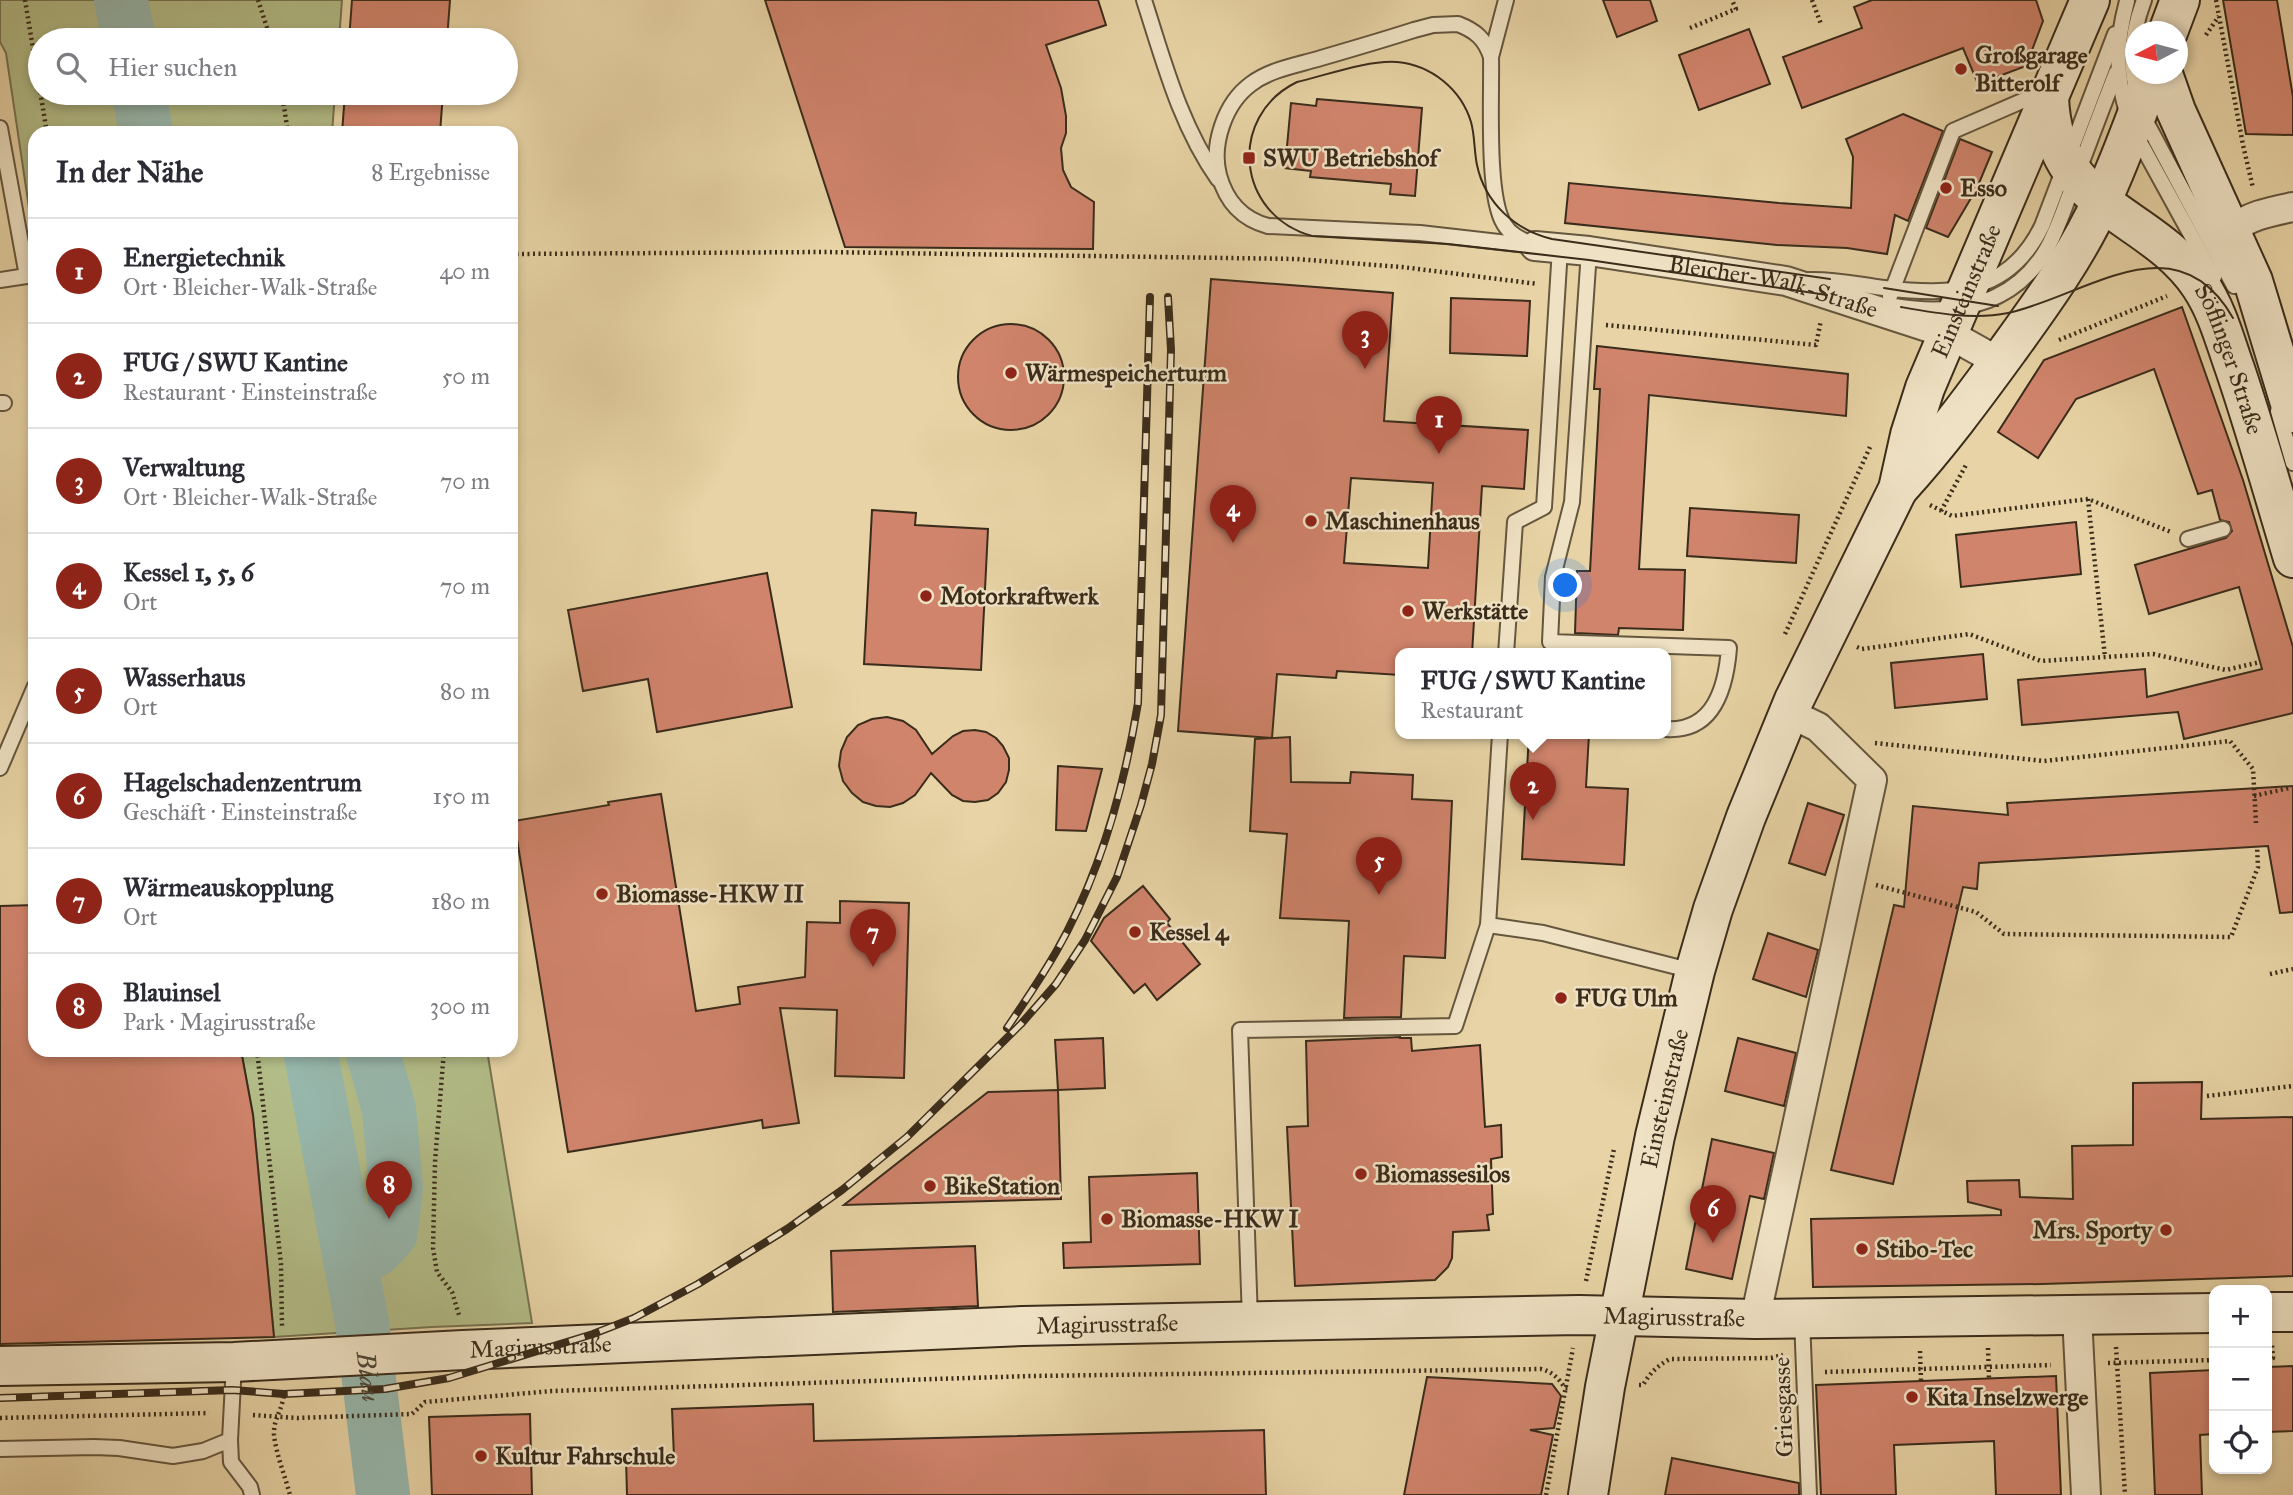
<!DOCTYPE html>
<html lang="de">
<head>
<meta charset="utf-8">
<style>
	:root { --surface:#fff; --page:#f2f2f3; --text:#2b2b33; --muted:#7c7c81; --line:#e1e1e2; --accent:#8f2418 }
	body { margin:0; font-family:"IM FELL Great Primer",serif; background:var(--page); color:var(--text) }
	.controls { position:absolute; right:21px; bottom:21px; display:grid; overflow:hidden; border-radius:14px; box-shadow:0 4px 10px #0003 }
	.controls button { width:63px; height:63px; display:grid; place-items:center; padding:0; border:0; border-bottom:2px solid var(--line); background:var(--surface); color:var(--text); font:35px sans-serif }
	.compass { position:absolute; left:2125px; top:21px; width:63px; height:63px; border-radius:50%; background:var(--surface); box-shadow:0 4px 10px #0003; rotate:264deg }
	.you { position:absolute; left:1566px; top:586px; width:24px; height:24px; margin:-18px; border:5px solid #fff; border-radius:50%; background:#1a73e8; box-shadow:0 0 0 10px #1a73e833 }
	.badge { display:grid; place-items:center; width:46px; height:46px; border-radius:50%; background:var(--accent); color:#fff; font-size:23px; font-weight:700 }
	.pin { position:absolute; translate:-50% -58px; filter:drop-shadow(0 2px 4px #0008) }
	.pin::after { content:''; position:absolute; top:37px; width:24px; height:21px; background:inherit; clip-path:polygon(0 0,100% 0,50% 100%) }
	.popup { position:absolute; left:1395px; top:648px; width:276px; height:91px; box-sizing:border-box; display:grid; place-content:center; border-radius:14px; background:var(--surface); filter:drop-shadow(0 2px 5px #0005); font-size:23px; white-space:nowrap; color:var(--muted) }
	.popup b { font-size:26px; color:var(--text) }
	.popup::after { content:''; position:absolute; left:50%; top:100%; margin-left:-14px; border:14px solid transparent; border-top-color:var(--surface) }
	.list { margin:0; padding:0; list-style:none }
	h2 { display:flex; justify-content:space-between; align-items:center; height:91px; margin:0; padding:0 28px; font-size:30px }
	h2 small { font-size:23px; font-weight:400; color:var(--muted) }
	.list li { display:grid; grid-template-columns:46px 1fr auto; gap:21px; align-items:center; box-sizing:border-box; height:105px; padding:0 28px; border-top:2px solid var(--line) }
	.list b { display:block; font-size:26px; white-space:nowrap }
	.list p { margin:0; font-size:23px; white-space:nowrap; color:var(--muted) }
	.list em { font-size:23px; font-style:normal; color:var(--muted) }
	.icon { flex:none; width:38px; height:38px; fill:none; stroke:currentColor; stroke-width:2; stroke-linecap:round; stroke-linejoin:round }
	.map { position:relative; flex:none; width:2293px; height:1495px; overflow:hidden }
	.search { position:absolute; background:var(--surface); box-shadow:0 4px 10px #0003; left:28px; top:28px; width:490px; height:77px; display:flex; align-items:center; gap:18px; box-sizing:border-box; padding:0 24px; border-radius:38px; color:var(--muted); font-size:26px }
	.panel { position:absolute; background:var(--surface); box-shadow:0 4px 10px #0003; left:28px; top:126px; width:490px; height:931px; border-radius:21px }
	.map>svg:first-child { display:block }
	.green { fill:#b3bd88; stroke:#767452; stroke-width:2 }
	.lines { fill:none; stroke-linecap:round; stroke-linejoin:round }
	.river { stroke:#97b7ac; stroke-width:54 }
	.building { fill:#d0846c; stroke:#3a2c1b; stroke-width:2; fill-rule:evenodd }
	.lane-casing { stroke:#65563e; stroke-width:18 }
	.street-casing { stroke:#65563e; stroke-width:32 }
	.secondary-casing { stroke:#3a2c1b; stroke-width:42 }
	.path { stroke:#3a2c1b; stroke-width:4.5; stroke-dasharray:2 3.5; stroke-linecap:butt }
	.lane { stroke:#efe2c4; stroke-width:14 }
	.street { stroke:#efe2c4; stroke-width:28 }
	.secondary { stroke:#efe2c4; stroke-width:38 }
	.tram { stroke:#3a2c1b; stroke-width:2 }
	.rail-casing { stroke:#3a2c1b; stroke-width:8 }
	.rail { stroke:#efe2c4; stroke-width:5; stroke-dasharray:16; stroke-linecap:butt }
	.poi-dot { fill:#8f2418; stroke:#efe2c4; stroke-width:2.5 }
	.labels { text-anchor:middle; stroke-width:5; stroke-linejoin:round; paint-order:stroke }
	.poi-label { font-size:24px; font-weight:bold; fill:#3a2c1b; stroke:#efe2c4; text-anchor:start }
	.street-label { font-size:24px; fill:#3a2c1b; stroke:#efe2c4 }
	.water-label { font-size:26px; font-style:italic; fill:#4d4838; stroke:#efe2c4 }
</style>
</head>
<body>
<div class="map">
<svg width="2293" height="1495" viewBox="0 0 2293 1495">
	<rect width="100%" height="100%" fill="#e7d3a5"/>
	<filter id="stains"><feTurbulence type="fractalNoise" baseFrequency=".00286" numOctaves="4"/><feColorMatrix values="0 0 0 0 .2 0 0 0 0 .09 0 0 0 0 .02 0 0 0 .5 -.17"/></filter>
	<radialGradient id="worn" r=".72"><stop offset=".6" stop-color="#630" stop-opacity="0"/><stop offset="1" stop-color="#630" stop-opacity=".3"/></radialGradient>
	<!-- green -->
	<g class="green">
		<path d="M0 0H342L339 40H40V93H335L332 133H35V248L6 53 0 42Z"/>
		<path d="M241 1050H487L532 1323 432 1327 274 1337 253 1115Z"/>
	</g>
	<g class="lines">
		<!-- river -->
		<g class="river">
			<path d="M121 0 129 40"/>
			<path d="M139 93 146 133"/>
			<path id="s1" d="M310 1050 362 1322 383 1495"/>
			<path d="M350 1261 375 1250 391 1233 396 1188 389 1109 372 1050"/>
		</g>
	</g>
	<!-- building -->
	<g class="building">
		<path d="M352 0H450L447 40H349Z"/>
		<path d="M765 0H1098L1106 25 1046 45 1061 88 1066 116V133L1061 148 1063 170 1071 187 1094 202 1093 249 845 247Z"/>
		<path d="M1603 0H1650L1657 21 1617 37Z"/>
		<path d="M1872 0H2036L2043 21 2026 66 1978 84 1963 48 1802 108 1783 57 1862 28 1854 7Z"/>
		<path d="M2223 0H2277L2293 97V135L2246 134Z"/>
		<path d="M1749 29 1770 84 1699 110 1679 55Z"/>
		<path d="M345 93H443L440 133H342Z"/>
		<path d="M1317 99 1422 108 1415 196 1390 194 1391 184 1310 177 1311 171 1285 168 1291 103 1316 106Z"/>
		<path d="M1903 114 1943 131 1908 221 1895 215 1887 254 1847 248 1777 245 1565 223 1569 183 1779 203 1851 208 1853 157 1846 139Z"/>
		<path d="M1960 139 1992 152 1977 188 1948 237 1926 228Z"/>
		<path d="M1211 279 1393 293 1384 421 1528 430 1524 489 1482 486 1472 654H1400V675L1337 671 1336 678 1277 674 1272 738 1178 731ZM1351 478 1433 483 1428 568 1344 563Z"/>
		<path d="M1451 298 1530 301 1527 356 1450 353Z"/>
		<path d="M2182 307 2243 480 2293 647V713L2184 739 2178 712 2022 725 2018 680 2145 669 2147 697 2262 669 2239 587 2149 614 2135 565 2226 538 2232 531 2229 522 2220 520 2212 490 2198 494 2154 369 2076 399 2038 458 1998 432 2044 360Z"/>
		<circle cx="1011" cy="377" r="53"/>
		<path d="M1597 346 1848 374 1846 416 1649 395 1639 569 1685 570 1683 630 1619 628 1618 635 1575 633 1577 571H1590L1600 389H1594Z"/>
		<path d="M1690 508 1799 515 1796 563 1687 556Z"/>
		<path d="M872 510 916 513 915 525 988 529 981 670 864 664Z"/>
		<path d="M2076 522 2081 574 1961 587 1956 535Z"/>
		<path d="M767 573 792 707 657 732 648 679 583 691 568 610Z"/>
		<path d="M1983 654 1987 699 1895 708 1891 663Z"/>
		<path d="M887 717 903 721 916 730 932 754 953 736 963 731 975 730 986 732 996 738 1003 746 1009 758V770L1006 782 998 793 988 800 975 802 963 801 952 795 931 773 915 795 903 803 890 807 876 806 863 802 852 793 843 781 839 766 841 751 847 737 858 725 872 719Z"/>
		<path d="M1529 734H1589L1586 787 1628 789 1624 865 1522 859Z"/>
		<path d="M1290 737 1291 782 1350 783 1351 772 1413 775 1412 799 1452 801 1445 958 1404 956 1401 1017 1344 1018 1349 921 1280 918 1287 834 1250 831 1255 739Z"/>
		<path d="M1058 766 1102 769 1086 831 1056 830Z"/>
		<path d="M2293 786V912L2280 913 2268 846 1979 863 1977 889 1963 887 1893 1184 1831 1170 1894 905 1904 907 1913 806 2008 815 2007 803Z"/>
		<path d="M661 794 696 1011 740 1004 738 987 805 977 807 922 840 923V901L909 903 904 1078 835 1076 837 1010 780 1008 799 1123 763 1128 762 1120 568 1152 514 821 609 805 608 802Z"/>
		<path d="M1808 803 1844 815 1825 875 1789 863Z"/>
		<path d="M1143 886 1170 919 1167 923 1200 964 1157 1000 1145 984 1134 993 1091 941 1104 918Z"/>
		<path d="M35 905V1050H241L253 1115 274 1337 0 1344V906Z"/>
		<path d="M1768 933 1818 950 1806 997 1753 979Z"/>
		<path d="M1400 1037V1038H1411L1412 1051 1480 1045 1485 1127 1501 1125 1502 1157 1491 1159 1493 1214 1487 1215 1489 1230 1453 1232 1452 1258 1448 1267 1435 1280 1295 1286 1287 1127 1308 1126 1306 1041Z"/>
		<path d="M1103 1038 1105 1088 1058 1090 1055 1040Z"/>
		<path d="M1738 1038 1796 1053 1784 1106 1725 1091Z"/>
		<path d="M2202 1082 2201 1119 2293 1117V1276L2042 1284 1813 1287 1811 1219 2001 1215V1210L1968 1202 1967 1181 2019 1180 2020 1197 2073 1199 2072 1146 2133 1145V1083Z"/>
		<path d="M1058 1090 1061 1199 844 1205 988 1092Z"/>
		<path d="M1712 1139 1774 1153 1764 1199 1750 1196 1732 1279 1686 1269Z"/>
		<path d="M1197 1173 1200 1264 1064 1268 1063 1243 1091 1242 1089 1177Z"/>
		<path d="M975 1246 978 1306 833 1312 831 1251Z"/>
		<path d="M2293 1366V1431L2267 1432V1367Z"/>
		<path d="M2214 1370V1434L2200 1435 2202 1495H2155L2150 1373Z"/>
		<path d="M2056 1376 2061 1495H1996L1994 1441 1894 1445 1896 1495H1821L1816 1385Z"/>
		<path d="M1427 1377 1552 1384 1561 1396 1554 1428 1530 1430 1553 1435 1541 1495H1404Z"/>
		<path d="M813 1404 814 1441 1264 1430 1266 1495H627L626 1458 674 1457 672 1409Z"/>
		<path d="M530 1414 532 1495H432L429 1417Z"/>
		<path d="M1672 1458 1799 1483V1495H1665Z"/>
	</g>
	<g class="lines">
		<!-- lane casing -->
		<g class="lane-casing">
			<g id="lane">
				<path d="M1144 0C1164 62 1180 125 1218 179"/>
				<path d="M2127 1C2116 43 2115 71 2127 113"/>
				<path d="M1458 24C1476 31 1485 39 1491 57 1492 94 1486 196 1504 224 1511 236 1523 240 1535 246L1420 233 1268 226C1242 219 1226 201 1219 175 1211 144 1225 103 1251 84 1271 69 1298 65 1321 58 1352 49 1383 40 1414 30L1433 25Z"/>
				<path d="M1491 57 1506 0"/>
				<path d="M2136 89C2129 59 2133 29 2144 0"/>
				<path d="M2143 116 2234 286"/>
				<path d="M0 128 27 276"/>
				<path d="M2136 135 2214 277"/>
				<path d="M1589 251 1572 502 1553 577 1550 642 1729 648C1726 687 1714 732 1666 729"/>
				<path d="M0 280 33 275"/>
				<path d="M1809 280C1835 279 1859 285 1884 288 1952 296 2009 294 2042 226L2115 34"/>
				<path d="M1890 296 1953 131 2045 91"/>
				<path d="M1894 306C1954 316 2011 307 2045 252 2057 232 2064 209 2072 188 2087 149 2101 111 2116 73"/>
				<path d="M0 403H4"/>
				<path d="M2278 411 2293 463"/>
				<path d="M2188 539 2223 529"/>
				<path d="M1506 654 1515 522 1544 507 1560 248"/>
				<path d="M1500 734 1488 925 1543 933 1693 971"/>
				<path d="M0 768 35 686"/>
				<path d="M1802 1319 1809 1495"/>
				<path d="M1250 1320 1240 1030 1455 1026 1488 925"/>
				<path d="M230 1440 231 1462 250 1487 252 1495"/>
				<path d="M0 1449 94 1447 119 1448 173 1456 203 1451 230 1440 234 1363"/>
			</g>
		</g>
		<!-- street casing -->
		<g class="street-casing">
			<g id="street">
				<path d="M2231 230C2251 215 2269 212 2293 207"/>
				<path id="s2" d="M1535 246 1589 251 1786 281 1949 334 1999 362"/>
				<path d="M2077 1315 2086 1495"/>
				<path d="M1755 1319 1872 780 1818 727 1789 713"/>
			</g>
		</g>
		<!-- secondary casing -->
		<g class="secondary-casing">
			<g id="secondary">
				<path d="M2168 32 2180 0"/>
				<path d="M2163 74 2176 111 2253 281 2293 413"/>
				<path id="s3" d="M2049 96C2052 210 2150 211 2200 285 2217 310 2225 341 2235 369 2256 431 2274 495 2293 558"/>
				<path d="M1899 488C1939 444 1973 398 2008 350 2042 303 2077 255 2101 202 2121 160 2136 116 2152 74"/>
				<path d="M2267 1312H2293"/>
				<path id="s4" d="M0 1366 234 1362 463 1350 1023 1326 1579 1315 1755 1319 2214 1313"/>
				<path id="s5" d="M1588 1495 1605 1387 1655 1136 1695 971 1713 909 1746 817 1794 700 1898 489 1910 435 1925 388 2090 0"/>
			</g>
		</g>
		<!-- path -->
		<g class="path">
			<path d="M25 0 47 133"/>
			<path d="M258 0 271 40"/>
			<path d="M1812 0 1821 24"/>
			<path d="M2216 0 2243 145 2253 188"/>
			<path d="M1690 28 1736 9 1732 0"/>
			<path d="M2206 35 2219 16"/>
			<path d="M282 93 288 133"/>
			<path d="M511 254 823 252 1296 259 1402 267 1538 284"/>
			<path d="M1606 325 1816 345 1821 320"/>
			<path d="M2059 340 2167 296"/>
			<path d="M2088 499 2105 657"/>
			<path d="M1930 505 1952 516 2088 499 2171 532"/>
			<path d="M1941 511 1966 465"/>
			<path d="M1785 634 1870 447"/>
			<path d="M1857 647 1862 649 1969 634 2041 661 2153 654 2226 670 2260 662"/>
			<path d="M1875 743 2044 761 2230 741 2253 769 2256 823"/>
			<path d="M2254 796 2289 788"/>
			<path d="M1876 885 1976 912 2004 934 2231 937 2258 867 2257 846"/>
			<path d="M2270 974 2293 969"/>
			<path d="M257 1050 281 1264 282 1327"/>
			<path d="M444 1050 435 1162 433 1248 437 1272 452 1292 460 1318"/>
			<path d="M2207 1096 2293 1086"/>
			<path d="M1586 1281 1614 1149"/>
			<path d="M2116 1347 2125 1495"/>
			<path d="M1988 1348 1989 1379"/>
			<path d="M1920 1351 1921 1381"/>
			<path d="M2267 1359 2273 1358 2272 1345"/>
			<path d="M2108 1363 2214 1360"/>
			<path d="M1825 1372 2051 1365"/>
			<path d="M1639 1385H1643C1650 1373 1657 1366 1670 1359L1771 1358 1783 1355"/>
			<path d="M284 1391C284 1408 273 1418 274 1435 276 1454 285 1476 290 1495"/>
			<path d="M253 1415 297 1418 412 1414 425 1402 552 1391 1031 1376 1541 1369C1553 1372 1558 1378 1565 1388H1571"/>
			<path d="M0 1418 209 1413"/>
			<path d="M1546 1495 1573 1348"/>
		</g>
		<!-- lane -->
		<use href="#lane" class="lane"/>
		<!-- street -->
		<use href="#street" class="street"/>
		<!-- secondary -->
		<use href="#secondary" class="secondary"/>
		<!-- tram -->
		<g class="tram">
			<path d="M1884 288 1998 306"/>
			<path d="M1827 295 1589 260 1448 244 1312 236C1236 215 1227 116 1297 82 1327 75 1367 60 1397 62 1431 65 1461 89 1471 122 1475 136 1474 151 1477 165 1485 203 1515 230 1552 239L1830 279"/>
			<path d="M1901 307C1935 313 1973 320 2008 313 2086 296 2176 218 2233 318"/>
		</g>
		<!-- rail casing -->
		<g class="rail-casing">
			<g id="rail">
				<path d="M1007 1028C1024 1003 1041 978 1056 952 1100 875 1124 789 1138 703L1150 297"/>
				<path d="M0 1398 232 1390 284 1394 385 1389 449 1378 593 1334 634 1318 698 1284 787 1229 842 1190 907 1137 1021 1024 1056 984 1085 940 1117 877 1141 805 1152 764 1161 715 1171 350 1168 297"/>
			</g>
		</g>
		<!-- rail -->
		<use href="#rail" class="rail"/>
	</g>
	<!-- markers -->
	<g class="poi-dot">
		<circle cx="1961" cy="69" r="7"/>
		<rect x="1242" y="151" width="14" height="14" rx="3.5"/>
		<circle cx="1946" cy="188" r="7"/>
		<circle cx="1011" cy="373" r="7"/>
		<circle cx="1311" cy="521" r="7"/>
		<circle cx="926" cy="596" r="7"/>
		<circle cx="1408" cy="611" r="7"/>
		<circle cx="602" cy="894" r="7"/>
		<circle cx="1135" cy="932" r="7"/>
		<circle cx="1561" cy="998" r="7"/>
		<circle cx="1361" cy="1174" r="7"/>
		<circle cx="930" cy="1186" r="7"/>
		<circle cx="1107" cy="1219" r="7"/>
		<circle cx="2166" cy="1230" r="7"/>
		<circle cx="1862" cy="1249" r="7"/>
		<circle cx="1912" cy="1397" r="7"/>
		<circle cx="481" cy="1456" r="7"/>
	</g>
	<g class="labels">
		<!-- poi labels -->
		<g class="poi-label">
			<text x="1975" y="63">Großgarage<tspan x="1975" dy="28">Bitterolf</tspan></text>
			<text x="1263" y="166">SWU Betriebshof</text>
			<text x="1960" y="196">Esso</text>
			<text x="1025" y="381">Wärmespeicherturm</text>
			<text x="1325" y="529">Maschinenhaus</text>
			<text x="940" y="604">Motorkraftwerk</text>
			<text x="1422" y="619">Werkstätte</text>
			<text x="616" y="902">Biomasse-HKW II</text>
			<text x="1149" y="940">Kessel 4</text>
			<text x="1575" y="1006">FUG Ulm</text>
			<text x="1375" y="1182">Biomassesilos</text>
			<text x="944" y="1194">BikeStation</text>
			<text x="1121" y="1227">Biomasse-HKW I</text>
			<text x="2152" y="1238" text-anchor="end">Mrs. Sporty</text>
			<text x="1876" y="1257">Stibo-Tec</text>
			<text x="1926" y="1405">Kita Inselzwerge</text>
			<text x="495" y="1464">Kultur Fahrschule</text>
		</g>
		<!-- street labels -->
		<g class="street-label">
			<text dy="8" stroke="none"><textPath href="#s2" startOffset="242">Bleicher-Walk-Straße</textPath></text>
			<text dy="8" stroke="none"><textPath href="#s5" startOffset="1269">Einsteinstraße</textPath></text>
			<text dy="8" stroke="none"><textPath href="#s3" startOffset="332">Söflinger Straße</textPath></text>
			<text dy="8" stroke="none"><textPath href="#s5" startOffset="404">Einsteinstraße</textPath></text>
			<text dy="8" stroke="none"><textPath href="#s4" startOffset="1675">Magirusstraße</textPath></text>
			<text dy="8" stroke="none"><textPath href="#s4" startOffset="1108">Magirusstraße</textPath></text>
			<text dy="8" stroke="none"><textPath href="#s4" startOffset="541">Magirusstraße</textPath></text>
			<text transform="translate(1783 1407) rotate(-92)" y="8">Griesgasse</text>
		</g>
		<!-- water labels -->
		<g class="water-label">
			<text dy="9" stroke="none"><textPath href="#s1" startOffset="332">Blau</textPath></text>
		</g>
	</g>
	<rect width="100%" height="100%" filter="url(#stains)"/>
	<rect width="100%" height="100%" fill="url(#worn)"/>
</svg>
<div class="controls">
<button>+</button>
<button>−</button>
<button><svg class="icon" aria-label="locate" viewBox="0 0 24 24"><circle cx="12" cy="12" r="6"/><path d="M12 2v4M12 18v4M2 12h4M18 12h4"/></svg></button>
</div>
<svg class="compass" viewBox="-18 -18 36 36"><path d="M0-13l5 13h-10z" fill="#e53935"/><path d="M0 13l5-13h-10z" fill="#7c7c81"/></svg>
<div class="you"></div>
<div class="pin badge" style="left:1439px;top:454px">1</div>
<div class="pin badge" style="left:1533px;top:820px">2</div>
<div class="popup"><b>FUG / SWU Kantine</b>Restaurant</div>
<div class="pin badge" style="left:1365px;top:369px">3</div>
<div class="pin badge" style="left:1233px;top:543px">4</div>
<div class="pin badge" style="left:1379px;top:895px">5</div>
<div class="pin badge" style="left:1713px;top:1243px">6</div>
<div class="pin badge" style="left:873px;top:967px">7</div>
<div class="pin badge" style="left:389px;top:1219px">8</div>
<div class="search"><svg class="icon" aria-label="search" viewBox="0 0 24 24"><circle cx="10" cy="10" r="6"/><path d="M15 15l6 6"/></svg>Hier suchen</div>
<section class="panel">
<h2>In der Nähe<small>8 Ergebnisse</small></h2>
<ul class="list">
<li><span class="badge">1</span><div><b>Energietechnik</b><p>Ort · Bleicher-Walk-Straße</p></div><em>40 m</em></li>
<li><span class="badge">2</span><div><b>FUG / SWU Kantine</b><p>Restaurant · Einsteinstraße</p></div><em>50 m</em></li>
<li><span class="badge">3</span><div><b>Verwaltung</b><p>Ort · Bleicher-Walk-Straße</p></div><em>70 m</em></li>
<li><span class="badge">4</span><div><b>Kessel 1, 5, 6</b><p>Ort</p></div><em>70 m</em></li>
<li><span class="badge">5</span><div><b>Wasserhaus</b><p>Ort</p></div><em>80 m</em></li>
<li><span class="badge">6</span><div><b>Hagelschadenzentrum</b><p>Geschäft · Einsteinstraße</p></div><em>150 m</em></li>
<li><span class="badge">7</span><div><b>Wärmeauskopplung</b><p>Ort</p></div><em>180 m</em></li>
<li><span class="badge">8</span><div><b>Blauinsel</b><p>Park · Magirusstraße</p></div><em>300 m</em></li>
</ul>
</section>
</div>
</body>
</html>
